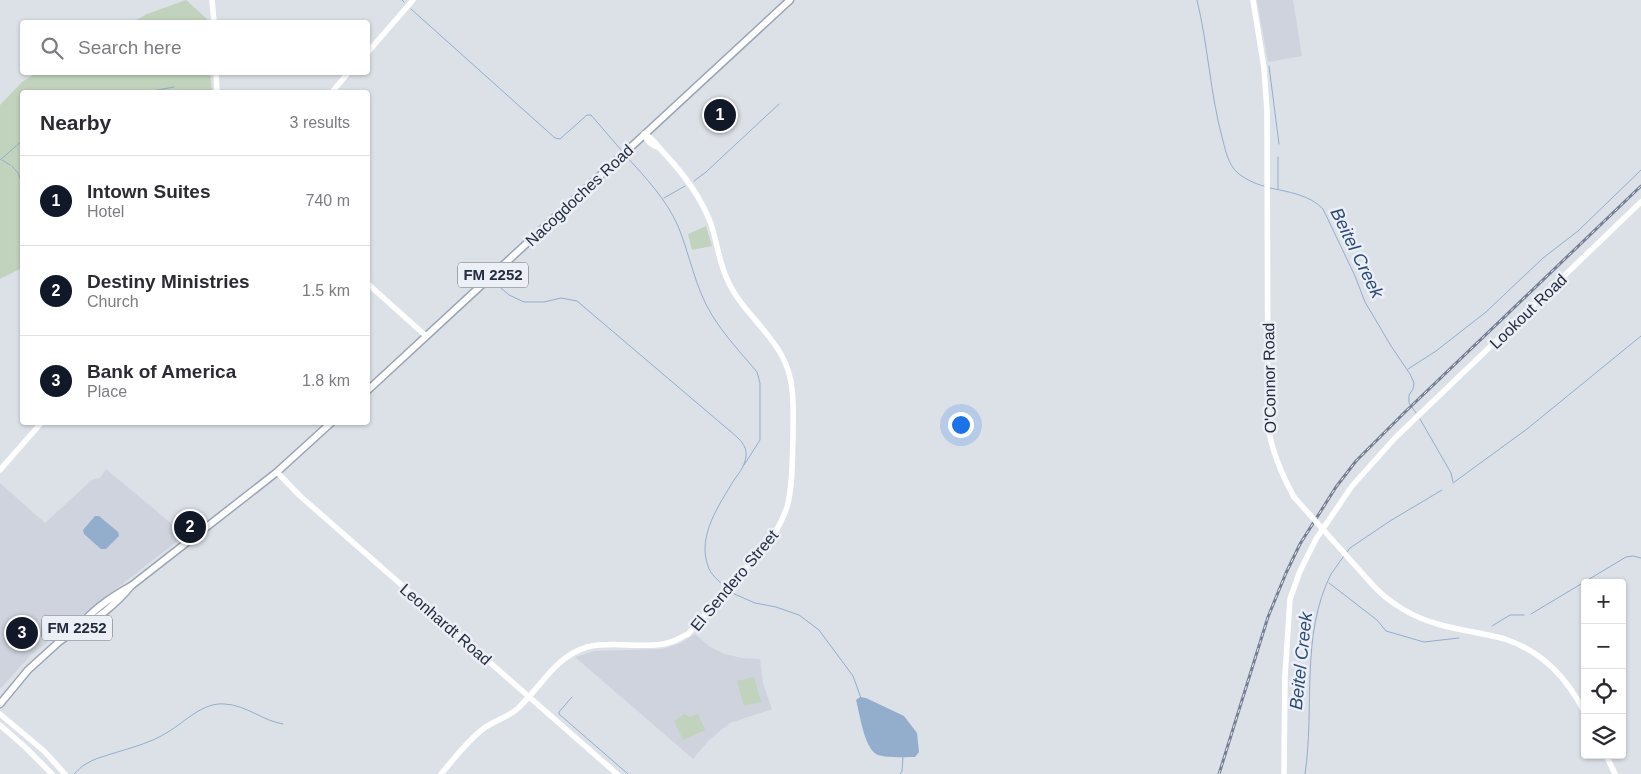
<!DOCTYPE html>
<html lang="en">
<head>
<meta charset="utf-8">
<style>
	:root { --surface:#fff; --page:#f2f2f3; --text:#2b2b33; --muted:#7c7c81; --line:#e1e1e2; --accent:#111827 }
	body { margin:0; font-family:Arial,sans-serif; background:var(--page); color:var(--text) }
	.controls { position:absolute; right:15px; bottom:15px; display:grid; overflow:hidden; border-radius:5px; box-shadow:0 1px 4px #0004 }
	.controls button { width:45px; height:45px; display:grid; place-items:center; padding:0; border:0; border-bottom:1px solid var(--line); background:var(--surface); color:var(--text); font:25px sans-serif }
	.you { position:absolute; left:960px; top:424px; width:18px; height:18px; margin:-12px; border:4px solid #fff; border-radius:50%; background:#1a73e8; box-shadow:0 0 0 8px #1a73e833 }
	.badge { display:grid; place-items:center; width:32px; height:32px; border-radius:50%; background:var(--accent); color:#fff; font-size:16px; font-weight:700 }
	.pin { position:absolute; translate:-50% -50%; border:2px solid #fff; box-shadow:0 1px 5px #0006 }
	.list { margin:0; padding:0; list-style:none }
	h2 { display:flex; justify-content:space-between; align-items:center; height:65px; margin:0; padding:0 20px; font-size:21px }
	h2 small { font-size:16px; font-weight:400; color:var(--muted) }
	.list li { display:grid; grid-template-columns:32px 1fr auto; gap:15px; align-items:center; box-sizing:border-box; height:90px; padding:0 20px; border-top:1px solid var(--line) }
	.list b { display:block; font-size:19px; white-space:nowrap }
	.list p { margin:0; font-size:16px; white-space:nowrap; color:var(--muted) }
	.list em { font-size:16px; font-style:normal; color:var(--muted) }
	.icon { flex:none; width:28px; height:28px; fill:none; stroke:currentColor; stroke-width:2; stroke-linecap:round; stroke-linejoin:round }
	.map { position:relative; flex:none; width:1641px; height:774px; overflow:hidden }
	.search { position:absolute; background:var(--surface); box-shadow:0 1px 4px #0004; left:20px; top:20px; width:350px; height:55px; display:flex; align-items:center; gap:12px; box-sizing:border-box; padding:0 18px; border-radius:5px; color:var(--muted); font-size:19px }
	.panel { position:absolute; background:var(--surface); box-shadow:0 1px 4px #0004; left:20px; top:90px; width:350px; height:335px; border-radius:5px }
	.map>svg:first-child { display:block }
	.built { fill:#ced3de }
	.green { fill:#c1d3bc }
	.water { fill:#93adcd }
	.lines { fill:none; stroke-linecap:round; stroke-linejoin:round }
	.stream { stroke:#93adcd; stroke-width:1 }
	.primary-casing { stroke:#9aa4b5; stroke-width:9 }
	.secondary { stroke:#fff; stroke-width:5.5 }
	.primary { stroke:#fff; stroke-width:6 }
	.rail-casing { stroke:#747f93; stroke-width:3 }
	.rail { stroke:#ecf0f6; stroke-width:1; stroke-dasharray:4; stroke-linecap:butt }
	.secondary-bridge { stroke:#fff; stroke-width:5.5 }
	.labels { text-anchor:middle; stroke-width:5; stroke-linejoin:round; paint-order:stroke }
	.shield { fill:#ecf0f6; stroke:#606877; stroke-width:1 }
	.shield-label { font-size:15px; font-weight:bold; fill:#242d40 }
	.street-label { font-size:16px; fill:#242d40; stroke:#ecf0f6 }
	.water-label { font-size:18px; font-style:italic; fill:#2a4a78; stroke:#ecf0f6 }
</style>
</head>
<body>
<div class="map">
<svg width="1641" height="774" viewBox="0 0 1641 774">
	<rect width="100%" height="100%" fill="#dce1e8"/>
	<!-- built -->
	<g class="built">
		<path d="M1257 0H1293L1302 56 1268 62Z"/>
		<path d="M106 469 185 535 31 655 0 689V483L45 523 93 479 100 478Z"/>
		<path d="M695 634 710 647 725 654 742 658 760 659 763 683 772 709 730 723 709 740 693 759 575 657 595 651 662 649 681 643Z"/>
	</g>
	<!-- green -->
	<g class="green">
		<path d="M186 0 207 19 208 22H133L147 14Z"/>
		<path d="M36 73H210L212 92H22V268L0 279V105L22 82Z"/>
		<path d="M706 226 712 246 692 250 688 234Z"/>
		<path d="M754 677 761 702 744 706 737 681Z"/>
		<path d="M684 714 690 717 698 714 705 730 683 740 674 721Z"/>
	</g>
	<!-- water -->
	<g class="water">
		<path d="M95 516H99L118 532 119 536 106 549H101L84 534 83 530Z"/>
		<path d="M860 697 866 698 904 716 917 733 919 752 915 757C905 757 887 758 878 755 864 749 860 714 856 700Z"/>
	</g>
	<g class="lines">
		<!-- stream -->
		<g class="stream">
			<path d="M402 0 404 2"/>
			<path d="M1197 0C1208 45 1210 92 1222 137 1225 148 1227 160 1234 169 1240 177 1255 184 1264 186"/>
			<path d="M411 9 555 138 560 139 587 115H591L622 151"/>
			<path d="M1269 66 1279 144"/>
			<path d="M147 92 174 87"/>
			<path d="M626 156C646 178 666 199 678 226 690 255 695 288 712 315 724 335 742 354 757 372L760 383V440L744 465"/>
			<path d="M1278 157V189"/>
			<path d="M0 160 22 141"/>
			<path d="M2 160 10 165"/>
			<path d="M12 166 18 173 22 183"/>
			<path d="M694 181 706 172 779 104"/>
			<path d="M1270 188C1289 192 1310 195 1323 209L1355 276 1365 302 1391 346 1410 374 1414 383 1413 389 1409 395V403L1416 413"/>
			<path d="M664 198 685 186"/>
			<path d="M494 282 509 295 524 302H544L561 298 577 301 730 431C737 437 745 443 746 452 747 463 740 472 734 480 719 505 697 536 708 566 710 574 719 581 725 587"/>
			<path d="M1408 369 1436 351 1486 312 1543 258 1578 231 1641 170"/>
			<path d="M1420 419 1451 473 1453 482"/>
			<path d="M1453 483 1527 429 1641 336"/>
			<path d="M1347 552 1350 548 1390 521 1442 490"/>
			<path d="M1329 583 1377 620 1386 631 1424 642 1459 638"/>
			<path d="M732 593 755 603 776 607 799 615 819 630 853 676 861 698"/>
			<path d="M1531 614 1626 557 1633 556 1641 558"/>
			<path d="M1492 626 1510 615H1524"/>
			<path d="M572 697 559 712V714L628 774"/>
			<path d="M74 774C78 771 81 766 86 764 93 759 102 757 111 754 130 748 151 743 168 732 186 721 203 702 225 704 246 705 263 721 283 724"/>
			<path d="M900 774 902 771 903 756"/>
			<path d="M1305 774C1315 708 1300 636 1331 574 1335 568 1340 562 1344 556"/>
		</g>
		<!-- primary casing -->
		<g class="primary-casing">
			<g id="primary">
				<path d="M368 390 790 0"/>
				<path d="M131 586C117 603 97 620 77 629 91 611 111 597 131 586L277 472 332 422"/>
				<path d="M0 704 28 670 60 641 77 629"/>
			</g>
		</g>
		<!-- secondary -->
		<g class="secondary">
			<path d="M212 0 214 22"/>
			<path d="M1253 0 1264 68 1267 111 1268 427C1272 452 1282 475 1294 497"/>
			<path d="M368 52 413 0"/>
			<path d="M216 72 217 92"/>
			<path d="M332 92 349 72"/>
			<path d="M644 134C647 141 650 144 657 147"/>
			<path d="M368 284 426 336"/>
			<path d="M0 470 42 422"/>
			<path d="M277 472 299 495 617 774"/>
			<path d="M1370 582C1388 603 1414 618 1441 625 1462 631 1484 633 1505 639 1543 652 1567 678 1585 713"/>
			<path d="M0 714 44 751 65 774"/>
			<path d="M0 725 25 747 52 774"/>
			<path d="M1606 755 1615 774"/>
			<path d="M441 774C454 759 467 741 483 729 493 721 506 718 516 710 540 689 554 657 587 647 611 641 639 648 664 644L674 641 688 634 770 540C777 530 783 519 787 507 793 485 792 461 793 439 793 411 796 381 782 356 767 328 740 309 727 279 719 262 717 242 711 224 701 197 683 173 663 152 656 145 654 138 644 134"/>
			<path d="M1284 774 1285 676 1290 599 1300 571 1316 539 1352 486 1395 438 1641 202"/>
		</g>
		<!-- primary -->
		<use href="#primary" class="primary"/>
		<!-- rail casing -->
		<g class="rail-casing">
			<path id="rail" d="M1219 774 1268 617 1286 573 1300 544 1336 487 1356 461 1404 413 1641 186"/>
		</g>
		<!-- rail -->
		<use href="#rail" class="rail"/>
		<!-- secondary-bridge -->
		<path class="secondary-bridge" d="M1294 497 1370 582"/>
	</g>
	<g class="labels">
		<!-- shield labels -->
		<g class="shield">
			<rect x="458" y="262.5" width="70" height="25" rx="4"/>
			<rect x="42" y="615.5" width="70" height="25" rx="4"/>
		</g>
		<g class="shield-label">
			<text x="493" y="280">FM 2252</text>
			<text x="77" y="633">FM 2252</text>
		</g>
		<!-- street labels -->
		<g class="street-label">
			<text transform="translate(579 195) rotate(-43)" y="6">Nacogdoches Road</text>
			<text transform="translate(1528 311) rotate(-44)" y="6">Lookout Road</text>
			<text transform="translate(1269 378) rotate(-91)" y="6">O'Connor Road</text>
			<text transform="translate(734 580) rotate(-50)" y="6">El Sendero Street</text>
			<text transform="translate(446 624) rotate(41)" y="6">Leonhardt Road</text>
		</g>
		<!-- water labels -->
		<g class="water-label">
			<text transform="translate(1357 253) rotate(64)" y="6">Beitel Creek</text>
			<text transform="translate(1301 661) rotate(-84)" y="6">Beitel Creek</text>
		</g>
	</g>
</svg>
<div class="controls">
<button>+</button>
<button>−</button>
<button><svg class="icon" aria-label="locate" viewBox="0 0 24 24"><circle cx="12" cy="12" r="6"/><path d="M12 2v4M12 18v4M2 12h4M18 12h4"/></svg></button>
<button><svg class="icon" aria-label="layers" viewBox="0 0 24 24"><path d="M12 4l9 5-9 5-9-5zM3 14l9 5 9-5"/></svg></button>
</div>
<div class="you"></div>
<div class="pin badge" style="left:720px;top:115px">1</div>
<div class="pin badge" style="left:190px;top:527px">2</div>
<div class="pin badge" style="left:22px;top:633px">3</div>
<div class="search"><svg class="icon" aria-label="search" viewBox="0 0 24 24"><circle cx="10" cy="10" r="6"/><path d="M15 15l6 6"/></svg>Search here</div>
<section class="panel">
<h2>Nearby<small>3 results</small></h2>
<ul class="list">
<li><span class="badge">1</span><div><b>Intown Suites</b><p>Hotel</p></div><em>740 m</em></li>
<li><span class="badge">2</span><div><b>Destiny Ministries</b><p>Church</p></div><em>1.5 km</em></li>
<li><span class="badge">3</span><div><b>Bank of America</b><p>Place</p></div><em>1.8 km</em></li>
</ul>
</section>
</div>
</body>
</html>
